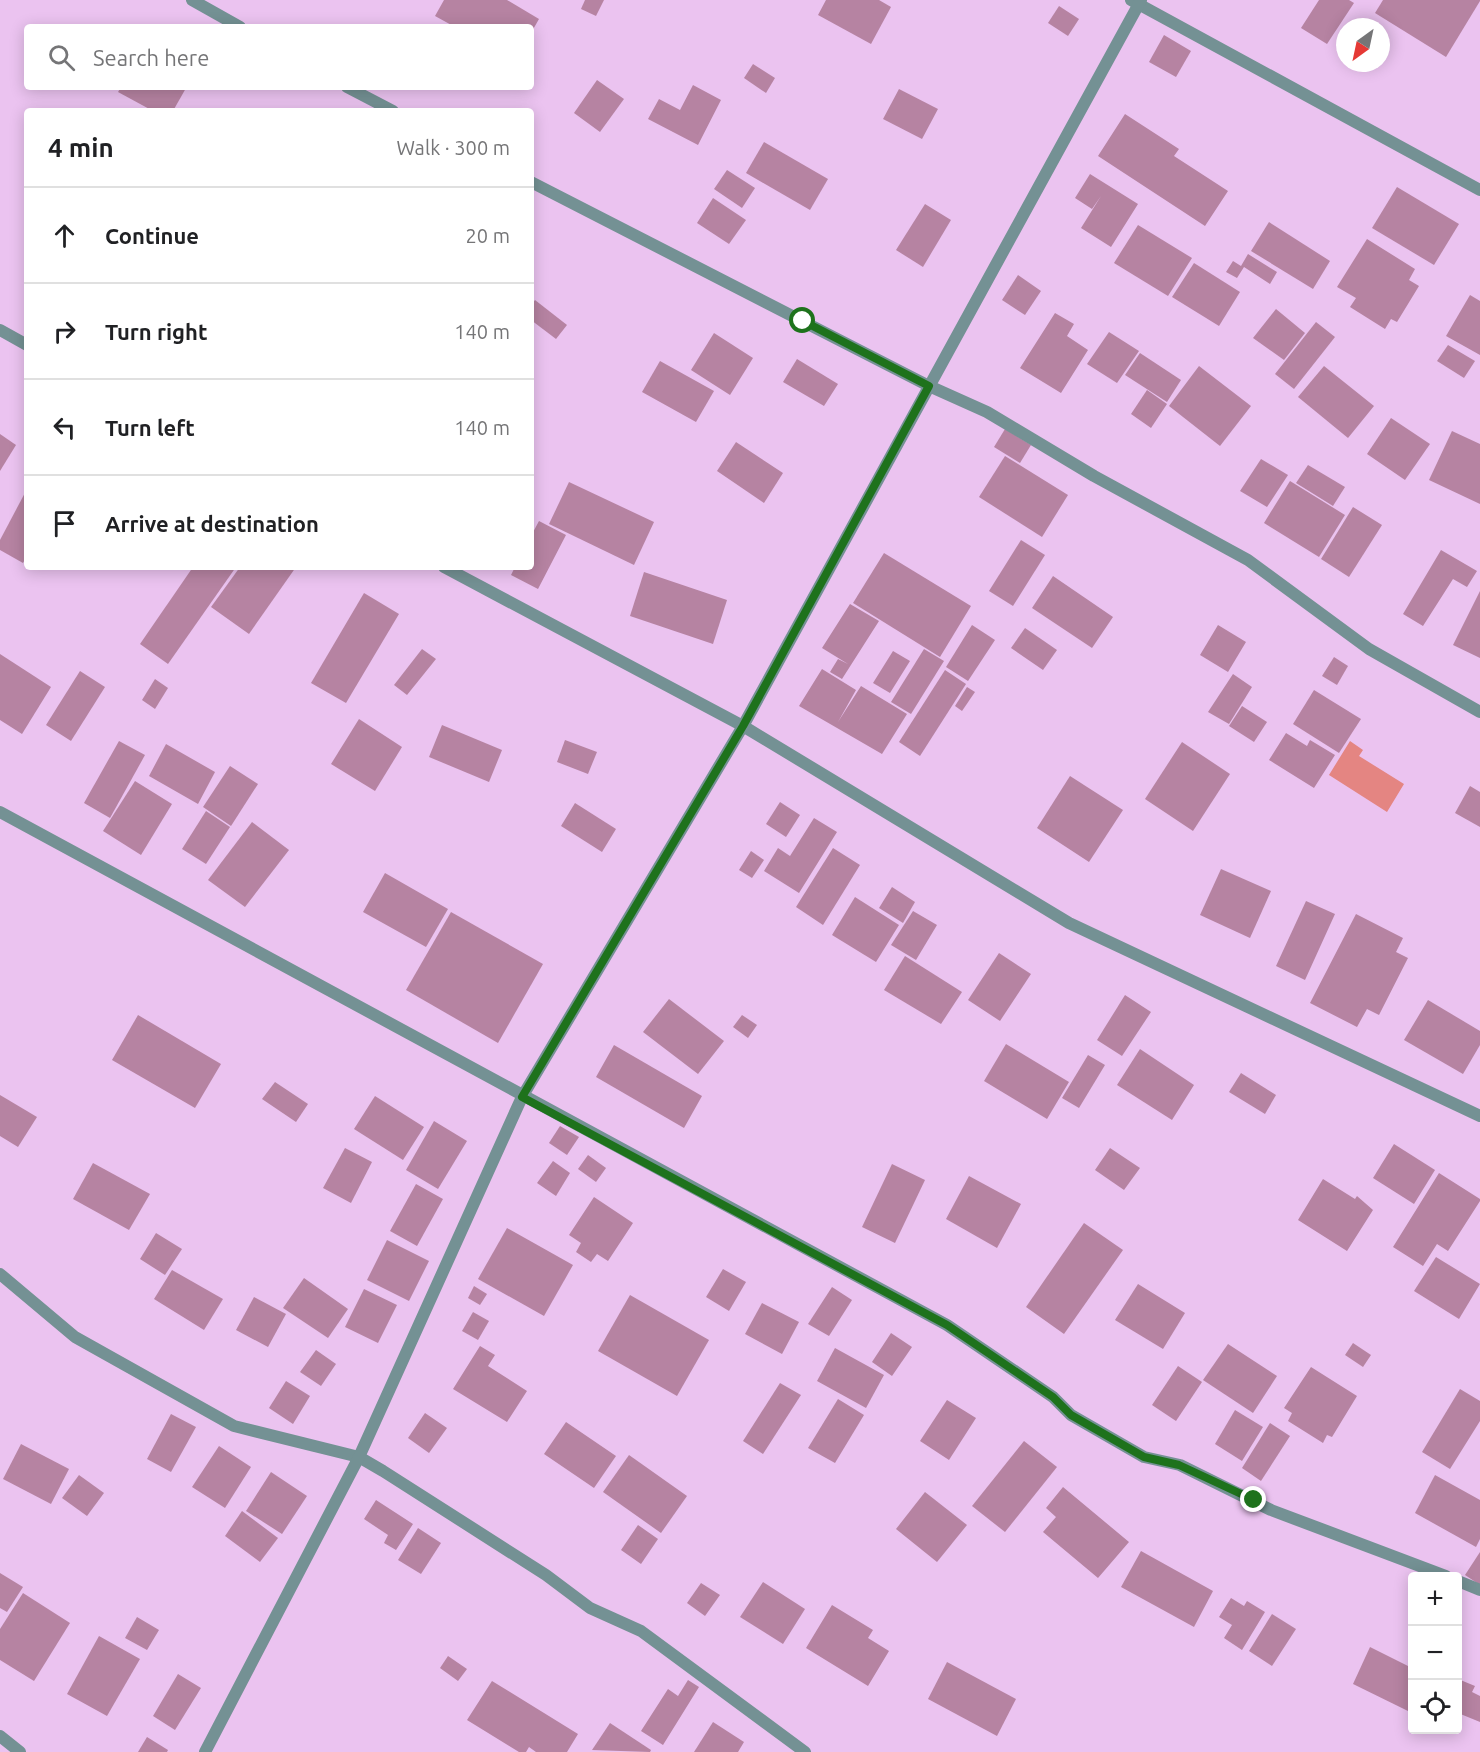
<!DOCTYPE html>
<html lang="en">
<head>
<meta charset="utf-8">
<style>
	:root { --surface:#fff; --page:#f2f2f2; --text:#202124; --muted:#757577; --line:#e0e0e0 }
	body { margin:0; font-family:Ubuntu,sans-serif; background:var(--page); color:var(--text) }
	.controls { position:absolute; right:18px; bottom:18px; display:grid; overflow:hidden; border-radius:6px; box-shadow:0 3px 15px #0003 }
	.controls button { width:54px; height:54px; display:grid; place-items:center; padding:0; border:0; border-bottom:2px solid var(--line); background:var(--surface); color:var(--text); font:30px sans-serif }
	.compass { position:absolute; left:1336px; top:18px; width:54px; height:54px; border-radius:50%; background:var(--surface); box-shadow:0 3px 15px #0003; rotate:213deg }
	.stop { position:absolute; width:18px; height:18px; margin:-14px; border:4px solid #1e721c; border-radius:50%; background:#fff }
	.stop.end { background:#1e721c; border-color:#fff; box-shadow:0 2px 6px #0008 }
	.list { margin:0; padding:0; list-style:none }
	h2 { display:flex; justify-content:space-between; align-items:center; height:78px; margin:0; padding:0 24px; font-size:26px }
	h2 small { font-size:20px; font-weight:400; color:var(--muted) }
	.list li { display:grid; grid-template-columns:39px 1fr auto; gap:18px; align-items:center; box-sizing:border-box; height:96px; padding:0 24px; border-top:2px solid var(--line) }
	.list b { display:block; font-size:22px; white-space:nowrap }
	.list em { font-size:20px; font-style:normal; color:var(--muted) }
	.icon { flex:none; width:33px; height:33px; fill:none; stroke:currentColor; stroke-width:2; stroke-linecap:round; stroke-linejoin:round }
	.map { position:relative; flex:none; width:1480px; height:1752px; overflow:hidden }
	.search { position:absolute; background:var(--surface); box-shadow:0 3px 15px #0003; left:24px; top:24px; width:510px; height:66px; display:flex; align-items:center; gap:15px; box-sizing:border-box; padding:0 21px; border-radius:6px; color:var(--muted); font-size:22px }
	.panel { position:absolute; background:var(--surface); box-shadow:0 3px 15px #0003; left:24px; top:108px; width:510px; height:462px; border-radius:6px }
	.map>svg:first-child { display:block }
	.forest { fill:#e48582 }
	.building { fill:#b683a2 }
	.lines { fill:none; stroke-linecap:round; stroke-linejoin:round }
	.street { stroke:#749194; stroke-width:12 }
	.route { stroke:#1e721c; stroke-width:8 }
</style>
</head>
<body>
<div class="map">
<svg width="1480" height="1752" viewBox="0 0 1480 1752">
	<rect width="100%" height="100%" fill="#ebc3f0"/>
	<!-- forest -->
	<path class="forest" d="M1350 741 1363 750 1359 756 1404 784 1387 812 1329 775Z"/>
	<!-- building -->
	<g class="building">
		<path d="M444 0H507L539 19 531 33V27H455L435 16Z"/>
		<path d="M585 0H604L596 16 581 9Z"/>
		<path d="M826 0H879L891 7 871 44 818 15Z"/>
		<path d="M1319 0H1349L1354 3 1327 44 1301 28Z"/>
		<path d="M1383 0H1480V1L1446 57 1375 13Z"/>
		<path d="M1059 6 1079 19 1068 36 1048 23Z"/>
		<path d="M1164 35 1191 51 1176 77 1149 62Z"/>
		<path d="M753 64 775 78 766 93 744 78Z"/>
		<path d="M597 80 624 99 600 132 574 113Z"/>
		<path d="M693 85 721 100 698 145 648 119 659 99 680 110Z"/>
		<path d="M121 87H184L186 88 173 111H153L118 92Z"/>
		<path d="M899 89 938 109 922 139 883 119Z"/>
		<path d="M1125 114 1179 149 1174 156 1228 191 1205 226 1098 156Z"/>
		<path d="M764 142 828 179 810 210 746 173Z"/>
		<path d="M727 170 755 188 742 208 714 189Z"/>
		<path d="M1090 174 1138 204 1111 247 1081 228 1101 196 1092 209 1075 198Z"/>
		<path d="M1397 187 1459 224 1434 265 1372 228Z"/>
		<path d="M713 198 746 220 729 244 697 223Z"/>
		<path d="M925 204 951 220 923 267 896 250Z"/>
		<path d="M1269 222 1330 261 1313 289 1251 251Z"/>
		<path d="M1138 225 1192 258 1168 296 1114 263Z"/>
		<path d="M1367 239 1415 269 1409 280 1419 286 1397 322 1391 319 1385 329 1350 307 1356 298 1337 287Z"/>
		<path d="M1248 254 1277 272 1270 284 1244 267 1237 278 1226 272 1233 261 1241 266Z"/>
		<path d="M1194 263 1240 292 1219 326 1172 297Z"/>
		<path d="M1018 275 1041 291 1025 315 1002 300Z"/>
		<path d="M1470 295 1480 301V355L1446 336Z"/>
		<path d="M535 300 567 325 556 339 531 320V305Z"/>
		<path d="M1276 309 1305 333 1284 360 1253 338Z"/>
		<path d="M1055 313 1074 324 1067 336 1088 350 1061 393 1020 368Z"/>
		<path d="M1316 322 1335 337 1294 389 1275 374Z"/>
		<path d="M1109 332 1139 351 1117 383 1087 364Z"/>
		<path d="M714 333 753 358 730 395 691 370Z"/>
		<path d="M1448 345 1475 361 1464 378 1437 361Z"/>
		<path d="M1140 353 1181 380 1167 402 1125 375Z"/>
		<path d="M797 359 838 384 824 406 783 382Z"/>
		<path d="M660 361 714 391 696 422 642 392Z"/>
		<path d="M1199 366 1251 406 1220 446 1169 406Z"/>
		<path d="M1324 366 1374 406 1348 438 1298 397Z"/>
		<path d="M1147 390 1167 404 1151 428 1131 414Z"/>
		<path d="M1391 418 1430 444 1405 480 1367 454Z"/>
		<path d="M1005 429 1031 445 1020 463 994 447Z"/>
		<path d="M1452 431 1480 444V504L1429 480Z"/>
		<path d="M0 434 16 445 0 471Z"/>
		<path d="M736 442 783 473 764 503 717 471Z"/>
		<path d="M1005 456 1068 495 1042 537 979 497Z"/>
		<path d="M1261 459 1288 475 1267 507 1240 491Z"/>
		<path d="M1308 465 1345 487 1333 506 1296 483Z"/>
		<path d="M1290 481 1345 515 1319 557 1264 523Z"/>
		<path d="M569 482 654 522 634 565 549 524Z"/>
		<path d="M27 489V556L23 563 0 550V540Z"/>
		<path d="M1353 507 1382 525 1349 577 1321 559Z"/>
		<path d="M539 521 566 535 538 589 511 575 515 567H531V536Z"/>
		<path d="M1021 540 1045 555 1013 606 989 591Z"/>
		<path d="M1441 550 1477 571 1467 587 1453 579 1423 626 1403 614Z"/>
		<path d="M884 553 971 606 940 657 853 603Z"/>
		<path d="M193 567H236L168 664 140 644Z"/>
		<path d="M240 567H296L249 634 211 607Z"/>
		<path d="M644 572 727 600 713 644 630 616Z"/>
		<path d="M1053 576 1113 617 1092 648 1032 608Z"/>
		<path d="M1480 591V658L1453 645Z"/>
		<path d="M364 593 399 614 346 703 311 683Z"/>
		<path d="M850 604 879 621 842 679 830 672 838 659 848 664 822 648Z"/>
		<path d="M972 625 995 640 968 681 946 667Z"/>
		<path d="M1218 625 1246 642 1228 672 1200 655Z"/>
		<path d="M1025 628 1057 650 1043 670 1011 648Z"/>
		<path d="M422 649 436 659 407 695 394 685Z"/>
		<path d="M924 649 944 661 911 714 891 702Z"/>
		<path d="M893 651 910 661 890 693 873 683Z"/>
		<path d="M0 654 51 687 22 734 0 720Z"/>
		<path d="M1334 657 1348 666 1337 685 1322 676Z"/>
		<path d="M822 669 856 690 838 722 861 686 907 714 882 754 799 706Z"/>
		<path d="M945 670 966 684 920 756 899 742Z"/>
		<path d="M80 671 105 687 71 741 46 725Z"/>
		<path d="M1233 674 1252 687 1229 724 1208 712Z"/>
		<path d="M155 679 168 688 155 709 142 700Z"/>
		<path d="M967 687 975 692 962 711 955 706Z"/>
		<path d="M1314 690 1361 719 1339 753 1293 724Z"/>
		<path d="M1242 706 1267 722 1254 742 1229 726Z"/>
		<path d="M359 719 402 747 375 791 331 764Z"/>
		<path d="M442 725 502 750 489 782 429 757Z"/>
		<path d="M1286 733 1307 746 1310 740 1335 755 1314 788 1269 760Z"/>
		<path d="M565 740 597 752 588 774 557 762Z"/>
		<path d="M119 741 145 755 110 818 84 803Z"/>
		<path d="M1182 742 1230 774 1193 831 1145 799Z"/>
		<path d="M166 744 215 772 198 804 149 776Z"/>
		<path d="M230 766 258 784 231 826 203 807Z"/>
		<path d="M1070 776 1123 810 1089 862 1037 828Z"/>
		<path d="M135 781 172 804 141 855 103 831Z"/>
		<path d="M1470 786 1480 792V827L1455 813Z"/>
		<path d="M780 802 800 815 786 837 766 824Z"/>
		<path d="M575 803 616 829 602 852 561 826Z"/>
		<path d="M206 811 230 827 206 864 182 849Z"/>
		<path d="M814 818 837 832 799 893 764 871 778 848 790 856Z"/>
		<path d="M252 822 289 850 245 907 208 880Z"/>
		<path d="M833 848 860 865 823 925 796 907Z"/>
		<path d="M751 851 764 860 752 878 739 870Z"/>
		<path d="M1221 869 1271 891 1250 938 1200 915Z"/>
		<path d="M385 873 448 909 426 947 363 912Z"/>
		<path d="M892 887 915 902 903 923 879 908Z"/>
		<path d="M855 897 899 925 876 962 832 935Z"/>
		<path d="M1306 901 1335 914 1305 980 1276 966Z"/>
		<path d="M913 911 937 925 916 960 891 945Z"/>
		<path d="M451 912 543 964 498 1043 406 990Z"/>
		<path d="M1356 914 1403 938 1396 952 1408 958 1379 1015 1367 1009 1357 1027 1310 1003Z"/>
		<path d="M999 953 1031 974 1000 1021 968 1000Z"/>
		<path d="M905 956 962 992 941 1024 884 990Z"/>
		<path d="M1125 995 1151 1012 1122 1056 1097 1040Z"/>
		<path d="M669 999 724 1041 698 1074 643 1032Z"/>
		<path d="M1428 1000 1480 1031V1045L1463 1074 1404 1040Z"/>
		<path d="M138 1015 221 1064 195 1108 112 1060Z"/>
		<path d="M742 1015 757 1025 748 1038 733 1027Z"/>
		<path d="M1006 1044 1069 1082 1047 1119 984 1081Z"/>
		<path d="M614 1045 702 1096 684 1128 596 1077Z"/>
		<path d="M1140 1049 1194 1085 1172 1120 1117 1085Z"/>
		<path d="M1088 1055 1105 1065 1079 1108 1062 1098Z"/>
		<path d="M1241 1073 1276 1095 1265 1114 1229 1092Z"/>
		<path d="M275 1082 308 1104 296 1122 262 1099Z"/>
		<path d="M0 1095 37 1117 18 1147 0 1136Z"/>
		<path d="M375 1096 424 1127 403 1160 354 1129Z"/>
		<path d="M434 1121 467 1141 438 1189 406 1170Z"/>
		<path d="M560 1126 579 1137 567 1155 549 1143Z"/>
		<path d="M1394 1144 1435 1170 1414 1204 1373 1178Z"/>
		<path d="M345 1148 372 1162 351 1203 323 1188Z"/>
		<path d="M1110 1148 1140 1168 1124 1190 1095 1170Z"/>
		<path d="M588 1155 606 1168 596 1182 578 1169Z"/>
		<path d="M553 1161 570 1173 556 1196 537 1183Z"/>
		<path d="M93 1163 150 1194 129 1230 73 1199Z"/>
		<path d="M892 1164 925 1180 895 1243 862 1227Z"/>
		<path d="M1439 1173 1480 1199V1201L1448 1251 1437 1244 1423 1266 1393 1247Z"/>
		<path d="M969 1176 1021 1204 997 1248 946 1219Z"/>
		<path d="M1323 1179 1355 1199 1357 1196 1373 1210 1347 1251 1298 1220Z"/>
		<path d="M416 1184 443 1199 417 1246 390 1231Z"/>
		<path d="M594 1197 633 1223 608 1261 597 1254 591 1262 576 1252 581 1243 569 1235Z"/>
		<path d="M1084 1223 1123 1250 1064 1334 1026 1307Z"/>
		<path d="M507 1228 573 1265 544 1316 478 1279Z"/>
		<path d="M156 1233 182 1249 165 1275 140 1259Z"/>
		<path d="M387 1240 429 1261 409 1301 367 1280Z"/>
		<path d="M1436 1257 1480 1284 1459 1319 1414 1291Z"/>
		<path d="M723 1269 746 1282 729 1311 706 1297Z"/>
		<path d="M172 1270 223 1299 204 1330 154 1299Z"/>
		<path d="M304 1278 348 1309 328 1338 283 1308Z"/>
		<path d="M1138 1284 1185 1313 1163 1349 1115 1320Z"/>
		<path d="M474 1286 487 1294 480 1305 468 1298Z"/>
		<path d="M832 1287 852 1300 829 1336 808 1324Z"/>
		<path d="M364 1289 397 1305 378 1343 345 1327Z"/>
		<path d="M630 1295 709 1340 677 1396 598 1351Z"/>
		<path d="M254 1297 286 1314 268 1347 236 1330Z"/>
		<path d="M762 1303 799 1322 782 1354 745 1334Z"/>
		<path d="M473 1312 489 1321 478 1340 462 1331Z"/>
		<path d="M891 1333 912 1347 892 1376 872 1362Z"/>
		<path d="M1353 1343 1371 1355 1363 1367 1345 1355Z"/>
		<path d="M1228 1344 1277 1376 1253 1413 1203 1380Z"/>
		<path d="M480 1346 495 1355 488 1366 527 1391 507 1422 453 1389Z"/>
		<path d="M835 1348 884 1375 866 1408 817 1381Z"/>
		<path d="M316 1350 336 1364 321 1386 300 1372Z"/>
		<path d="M1178 1366 1202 1382 1176 1421 1152 1405Z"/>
		<path d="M1311 1367 1357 1396 1332 1437 1327 1435 1323 1443 1288 1421 1292 1413 1284 1408Z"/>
		<path d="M286 1381 310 1396 293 1424 269 1408Z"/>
		<path d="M780 1383 801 1395 763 1454 743 1441Z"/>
		<path d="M1460 1389 1480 1401V1421L1450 1469 1422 1452Z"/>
		<path d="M838 1399 864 1415 835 1463 808 1448Z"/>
		<path d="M947 1400 976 1418 949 1460 920 1441Z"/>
		<path d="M1235 1410 1263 1427 1242 1461 1215 1444Z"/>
		<path d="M425 1413 447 1428 429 1453 408 1438Z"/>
		<path d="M171 1414 196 1427 171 1472 147 1459Z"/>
		<path d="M566 1422 616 1456 594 1488 544 1454Z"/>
		<path d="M1270 1423 1290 1436 1261 1481 1242 1468Z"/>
		<path d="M1024 1441 1057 1467 1005 1532 972 1506Z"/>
		<path d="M21 1444 69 1469 51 1504 3 1479Z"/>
		<path d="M219 1446 251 1467 225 1508 192 1487Z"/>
		<path d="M629 1455 687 1496 661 1533 603 1492Z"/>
		<path d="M271 1472 307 1496 282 1534 246 1511Z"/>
		<path d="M79 1475 104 1493 87 1516 62 1498Z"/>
		<path d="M1435 1475 1480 1500V1539L1476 1547 1415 1513Z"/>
		<path d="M1063 1487 1129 1542 1098 1578 1043 1532 1056 1517 1046 1508Z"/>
		<path d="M925 1492 967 1525 937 1562 896 1529Z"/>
		<path d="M376 1500 413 1524 396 1550 384 1543 388 1535 364 1519Z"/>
		<path d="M242 1511 278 1538 260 1562 225 1536Z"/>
		<path d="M638 1525 658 1539 641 1564 621 1550Z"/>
		<path d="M418 1528 441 1543 421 1574 398 1560Z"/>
		<path d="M1141 1551 1213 1591 1194 1627 1121 1587Z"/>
		<path d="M1480 1552V1585L1465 1575Z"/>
		<path d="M0 1573 23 1587 7 1612 0 1608Z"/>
		<path d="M763 1582 805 1609 783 1644 740 1617Z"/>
		<path d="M701 1583 720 1595 705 1616 687 1603Z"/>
		<path d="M23 1593 70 1623 34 1681 0 1660V1629Z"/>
		<path d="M1231 1598 1244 1606 1247 1601 1265 1612 1242 1650 1224 1638 1232 1625 1219 1617Z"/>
		<path d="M832 1605 873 1630 868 1638 889 1651 868 1686 806 1648Z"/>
		<path d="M1272 1614 1296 1629 1272 1666 1249 1651Z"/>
		<path d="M137 1617 159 1630 147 1650 125 1638Z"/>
		<path d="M99 1636 140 1659 107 1716 67 1694Z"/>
		<path d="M1370 1647 1412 1668V1701L1408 1711 1353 1684Z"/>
		<path d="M448 1656 467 1669 458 1681 440 1668Z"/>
		<path d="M947 1662 1016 1699 997 1736 928 1699Z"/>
		<path d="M178 1674 201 1688 175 1730 153 1716Z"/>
		<path d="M1458 1679 1475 1686 1472 1692 1480 1696V1722L1458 1713Z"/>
		<path d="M688 1680 699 1687 663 1745 641 1731 668 1689 678 1696Z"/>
		<path d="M492 1681 578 1734 567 1752H536L529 1747 526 1752H519L467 1720Z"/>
		<path d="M713 1722 744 1742 738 1752H694Z"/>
		<path d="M610 1723 651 1750 650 1752 592 1750Z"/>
		<path d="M147 1737 168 1750 167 1752H138Z"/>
	</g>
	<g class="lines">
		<!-- street -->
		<g class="street">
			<path d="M192 0 240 27"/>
			<path d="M1131 0 1480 190"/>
			<path d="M347 87 393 111"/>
			<path d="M531 182 929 386 987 412 1094 476 1248 560 1369 649 1480 712"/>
			<path d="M0 330 27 345"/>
			<path d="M444 567 743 726 1069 923 1480 1116"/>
			<path d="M0 812 947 1325 1053 1397 1071 1415 1144 1457 1180 1465 1271 1510 1446 1576"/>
			<path d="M0 1274 75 1337 234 1426 359 1457 383 1471 546 1575 590 1608 641 1631 805 1752"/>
			<path d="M1458 1581 1480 1590"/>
			<path d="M0 1736 20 1752"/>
			<path d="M205 1752 359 1457 522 1097 743 726 1141 0"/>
		</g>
	</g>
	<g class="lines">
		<!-- route -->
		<path class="route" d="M803 321 929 386 743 726 522 1097 947 1325 1053 1397 1071 1415 1144 1457 1179 1465 1254 1500"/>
	</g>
</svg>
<div class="controls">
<button>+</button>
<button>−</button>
<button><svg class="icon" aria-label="locate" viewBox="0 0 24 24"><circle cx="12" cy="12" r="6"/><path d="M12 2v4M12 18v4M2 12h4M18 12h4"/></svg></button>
</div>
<svg class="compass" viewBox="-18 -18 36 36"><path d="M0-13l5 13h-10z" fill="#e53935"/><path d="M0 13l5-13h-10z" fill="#757577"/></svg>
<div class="stop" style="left:803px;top:321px"></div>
<div class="stop end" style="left:1254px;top:1500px"></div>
<div class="search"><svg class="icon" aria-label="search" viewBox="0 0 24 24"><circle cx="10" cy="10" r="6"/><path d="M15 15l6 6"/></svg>Search here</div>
<section class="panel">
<h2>4 min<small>Walk · 300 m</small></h2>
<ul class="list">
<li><svg class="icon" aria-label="ahead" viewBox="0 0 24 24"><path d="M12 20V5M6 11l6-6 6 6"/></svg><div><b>Continue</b></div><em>20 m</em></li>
<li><svg class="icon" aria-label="right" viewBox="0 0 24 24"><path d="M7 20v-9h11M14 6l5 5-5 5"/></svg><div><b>Turn right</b></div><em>140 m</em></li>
<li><svg class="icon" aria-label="left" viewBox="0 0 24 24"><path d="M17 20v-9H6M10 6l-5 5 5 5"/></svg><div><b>Turn left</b></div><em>140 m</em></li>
<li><svg class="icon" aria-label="arrive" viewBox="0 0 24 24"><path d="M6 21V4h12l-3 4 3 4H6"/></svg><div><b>Arrive at destination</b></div></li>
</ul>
</section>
</div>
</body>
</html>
